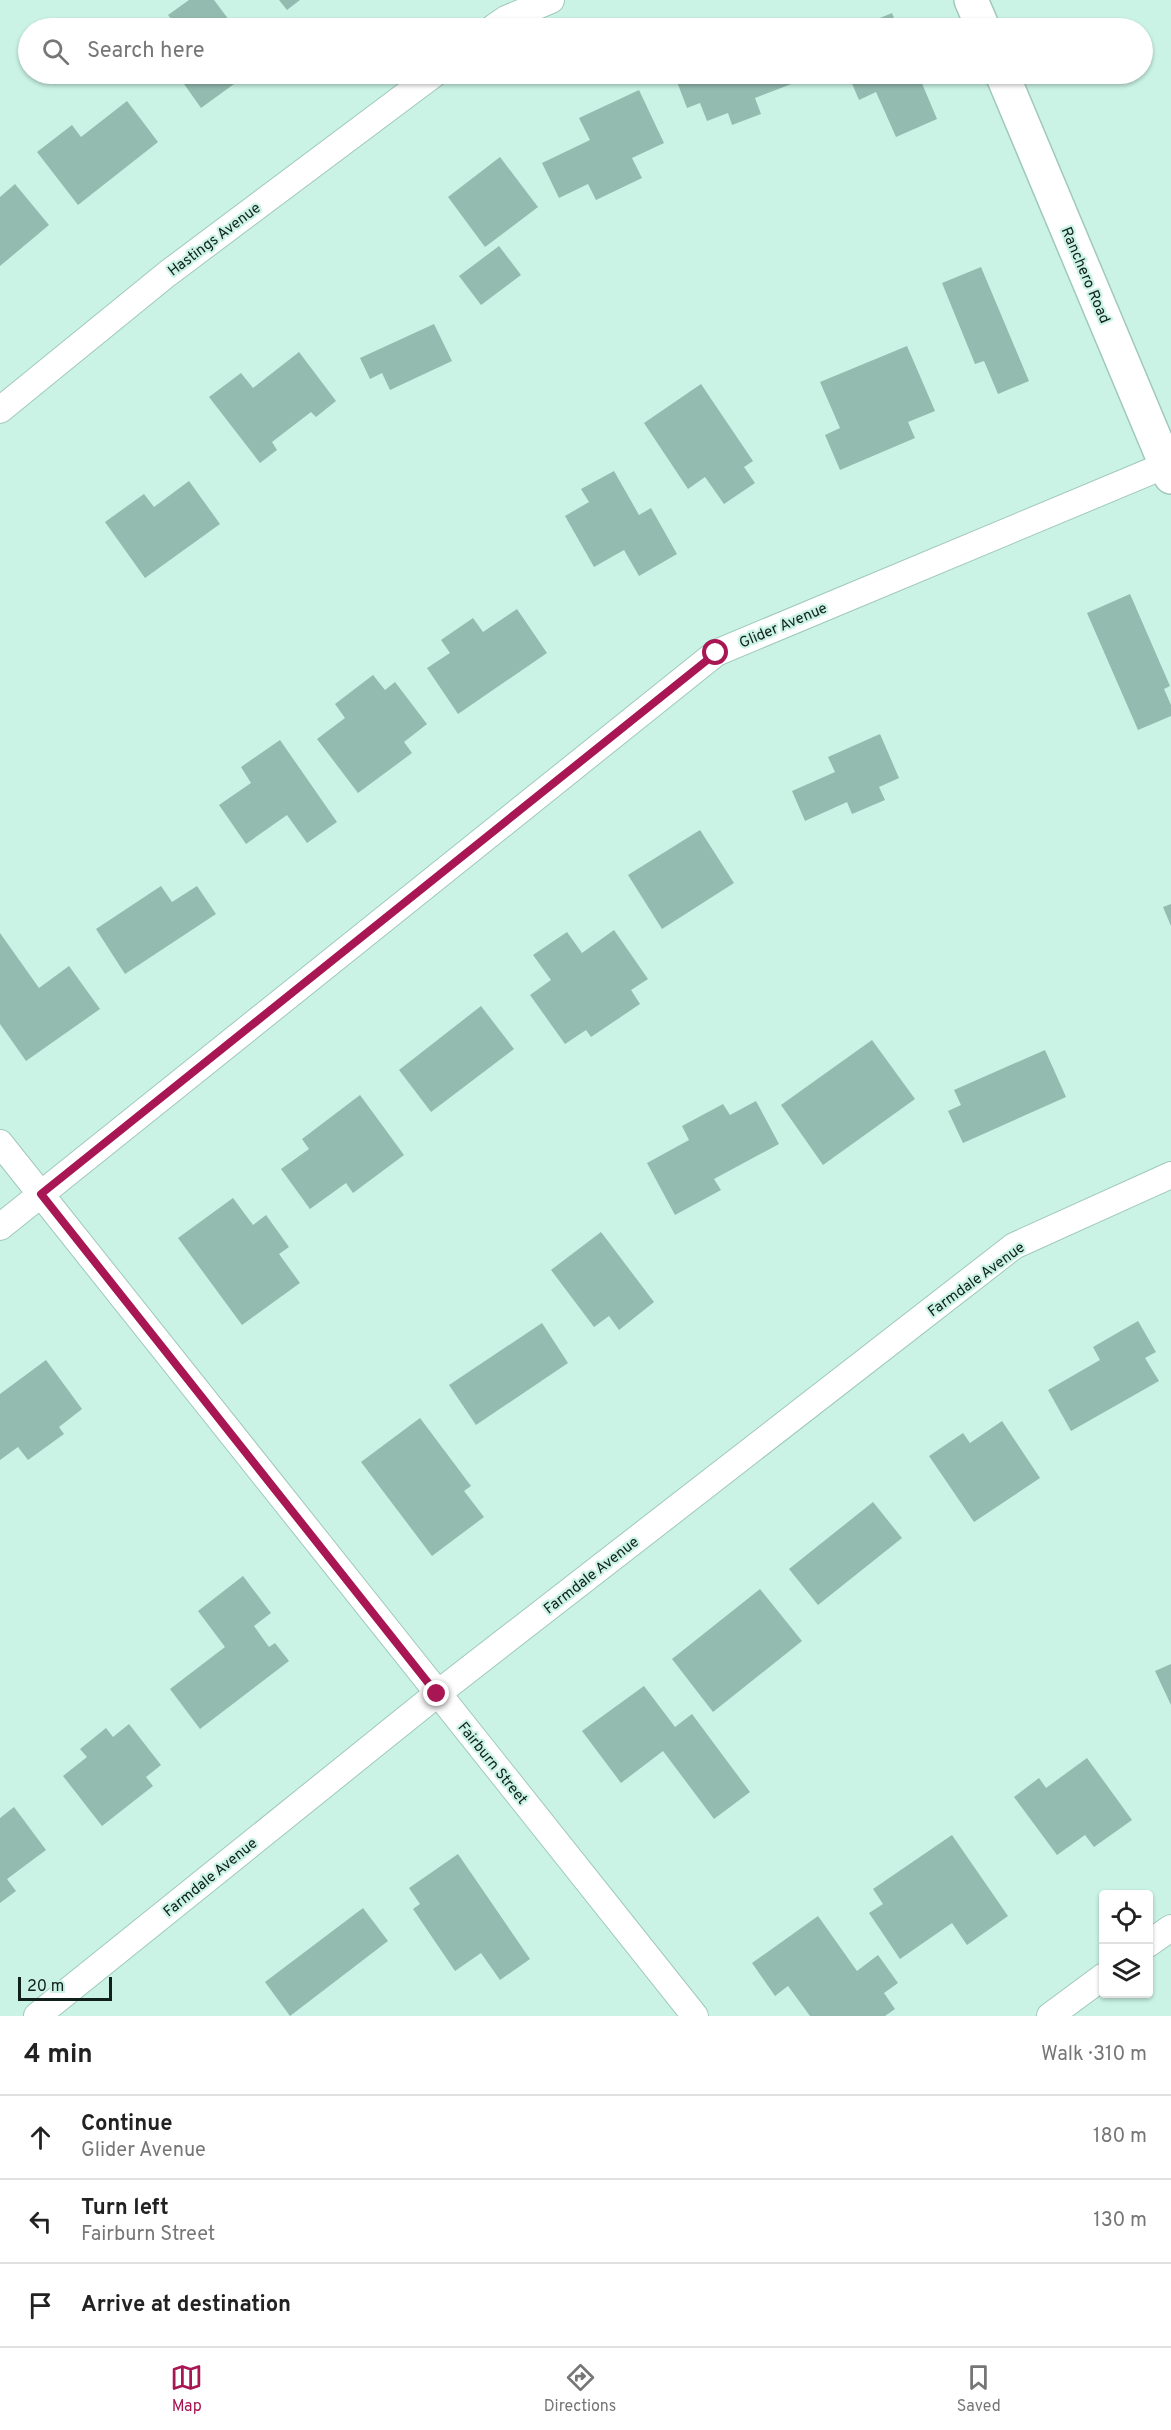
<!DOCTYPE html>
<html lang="en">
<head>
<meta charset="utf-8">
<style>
	:root { --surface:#fff; --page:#f6f6f6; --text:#222; --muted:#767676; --line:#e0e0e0; --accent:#a81754 }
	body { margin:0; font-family:Overpass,sans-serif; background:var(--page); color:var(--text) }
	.controls { position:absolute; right:18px; bottom:18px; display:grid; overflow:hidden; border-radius:6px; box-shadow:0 2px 4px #0004 }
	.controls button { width:54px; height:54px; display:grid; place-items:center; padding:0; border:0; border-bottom:2px solid var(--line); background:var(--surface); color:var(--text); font:30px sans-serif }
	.scale { position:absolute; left:18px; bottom:15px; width:94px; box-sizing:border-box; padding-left:6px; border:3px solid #10201b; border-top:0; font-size:16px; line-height:21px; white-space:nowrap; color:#10201b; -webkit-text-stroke:4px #caf3e6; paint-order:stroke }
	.stop { position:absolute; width:18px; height:18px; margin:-14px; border:4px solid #a81754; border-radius:50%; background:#fff }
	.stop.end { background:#a81754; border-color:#fff; box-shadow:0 2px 6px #0008 }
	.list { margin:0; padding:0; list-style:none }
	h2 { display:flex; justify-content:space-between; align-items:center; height:78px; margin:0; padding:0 24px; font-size:26px }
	h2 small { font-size:20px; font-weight:400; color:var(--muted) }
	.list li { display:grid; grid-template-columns:39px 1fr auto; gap:18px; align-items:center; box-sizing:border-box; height:84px; padding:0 24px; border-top:2px solid var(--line) }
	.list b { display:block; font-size:22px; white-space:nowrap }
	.list p { margin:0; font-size:20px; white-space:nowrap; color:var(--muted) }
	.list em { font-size:20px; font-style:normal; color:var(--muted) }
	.icon { flex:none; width:33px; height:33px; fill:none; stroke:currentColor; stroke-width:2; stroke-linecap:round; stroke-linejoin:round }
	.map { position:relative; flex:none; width:1171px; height:2016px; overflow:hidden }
	.search { position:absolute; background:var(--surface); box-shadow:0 2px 4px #0004; left:18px; right:18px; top:18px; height:66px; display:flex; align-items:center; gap:15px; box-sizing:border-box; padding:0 21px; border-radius:33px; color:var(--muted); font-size:22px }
	.sheet { height:330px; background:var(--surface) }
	nav { display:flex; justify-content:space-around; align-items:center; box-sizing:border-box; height:84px; border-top:2px solid var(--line); background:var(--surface); font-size:16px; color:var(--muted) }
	nav a { display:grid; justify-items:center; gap:3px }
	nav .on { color:var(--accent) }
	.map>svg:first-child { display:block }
	.building { fill:#93bbaf }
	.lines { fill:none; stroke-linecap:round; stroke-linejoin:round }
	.minor-casing { stroke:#a0c8bc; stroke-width:28 }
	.secondary-casing { stroke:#a0c8bc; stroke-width:36 }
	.minor { stroke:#fff; stroke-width:26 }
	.secondary { stroke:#fff; stroke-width:33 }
	.route { stroke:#a81754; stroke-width:8 }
	.labels { text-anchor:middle; stroke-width:4.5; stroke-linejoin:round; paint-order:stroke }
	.street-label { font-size:15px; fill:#10201b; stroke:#caf3e6 }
</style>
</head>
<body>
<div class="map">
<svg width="1171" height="2016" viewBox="0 0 1171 2016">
	<rect width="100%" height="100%" fill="#caf3e6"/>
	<!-- building -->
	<g class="building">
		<path d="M189 0H214L235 28H178L168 15Z"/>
		<path d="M279 0H300L287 10Z"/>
		<path d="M892 13 898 28H856Z"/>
		<path d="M177 74H227L234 84 201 108Z"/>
		<path d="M674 74H790L794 83 755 98 761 114 732 125 728 113 707 121 700 103 687 108Z"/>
		<path d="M848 74H918L937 119 896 137 876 92 859 100Z"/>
		<path d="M639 90 664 143 632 158 642 178 596 200 588 184 559 198 542 163 590 140 579 118Z"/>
		<path d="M127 101 158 142 78 205 37 152 72 125 81 137Z"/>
		<path d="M500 157 538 207 485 247 448 197Z"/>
		<path d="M15 184 49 225 0 266V197Z"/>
		<path d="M499 246 521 275 481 305 459 276Z"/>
		<path d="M981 267 1029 381 998 394 984 361 975 364 942 283Z"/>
		<path d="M434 324 452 361 390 390 382 373 370 379 360 358Z"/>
		<path d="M907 346 935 411 908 422 915 438 840 470 825 435 840 428 820 382Z"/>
		<path d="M299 352 336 401 316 417 311 412 272 442 277 450 260 463 209 397 241 373 253 388Z"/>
		<path d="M701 384 753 461 744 467 755 483 724 504 705 477 688 489 644 423Z"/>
		<path d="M614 471 639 515 651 508 677 554 639 576 624 550 594 567 565 516 589 502 581 489Z"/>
		<path d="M189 481 220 524 145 578 105 522 144 494 154 507Z"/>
		<path d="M1130 594 1170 686 1164 689 1171 705V716L1138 730 1087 613Z"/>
		<path d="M517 609 547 653 458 714 427 668 450 653 441 640 473 618 483 632Z"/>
		<path d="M373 675 385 690 395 682 427 724 404 742 412 753 358 793 317 739 345 718 335 704Z"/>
		<path d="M880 734 899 778 879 787 885 800 852 814 847 802 805 821 792 791 835 772 828 757Z"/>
		<path d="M280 740 337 822 307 843 287 815 246 844 219 805 251 783 241 767Z"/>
		<path d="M700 830 734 883 662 929 628 875Z"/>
		<path d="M161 886 172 902 197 886 216 914 125 974 96 929Z"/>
		<path d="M1171 904V926L1163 907Z"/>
		<path d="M614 930 648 979 631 990 640 1004 591 1037 586 1030 565 1044 530 995 551 980 533 955 567 932 582 953Z"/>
		<path d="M0 933 39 988 69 966 100 1009 26 1061 0 1024Z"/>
		<path d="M481 1006 514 1049 431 1112 399 1070Z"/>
		<path d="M872 1040 915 1099 823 1165 781 1105Z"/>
		<path d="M1045 1050 1066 1097 963 1143 948 1111 961 1105 954 1090Z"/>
		<path d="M360 1095 404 1155 353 1193 346 1183 310 1209 281 1169 309 1149 302 1139Z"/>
		<path d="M756 1101 779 1144 714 1179 721 1190 675 1215 647 1163 689 1140 682 1126 723 1104 730 1115Z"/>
		<path d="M233 1198 253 1225 266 1215 289 1247 279 1254 300 1283 242 1325 178 1238Z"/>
		<path d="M601 1232 654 1302 619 1330 609 1316 594 1327 551 1270Z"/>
		<path d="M1138 1321 1156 1352 1145 1358 1159 1381 1071 1431 1048 1390 1100 1360 1093 1347Z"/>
		<path d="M542 1323 568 1363 476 1425 449 1385Z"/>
		<path d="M46 1360 82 1409 59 1427 64 1434 28 1460 18 1447 0 1460V1394Z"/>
		<path d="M420 1418 471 1486 464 1491 484 1517 432 1556 361 1462Z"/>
		<path d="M1002 1421 1040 1478 974 1522 929 1456 963 1433 970 1443Z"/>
		<path d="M873 1502 902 1538 818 1605 789 1569Z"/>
		<path d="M243 1576 271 1613 254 1626 269 1647 275 1643 289 1661 200 1729 170 1689 225 1647 198 1611Z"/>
		<path d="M760 1589 802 1641 713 1712 672 1659Z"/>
		<path d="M1171 1664V1705L1155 1671Z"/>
		<path d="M644 1686 675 1727 692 1714 750 1792 714 1819 663 1751 621 1783 582 1731Z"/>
		<path d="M129 1724 161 1765 146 1777 153 1786 102 1826 63 1776 87 1757 80 1749 106 1728 113 1737Z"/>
		<path d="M1087 1758 1132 1820 1094 1847 1085 1835 1057 1855 1014 1797 1039 1778 1046 1788Z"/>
		<path d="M14 1807 46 1850 7 1879 16 1891 0 1903V1818Z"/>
		<path d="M952 1835 1008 1916 967 1945 952 1923 900 1959 869 1913 883 1904 873 1889Z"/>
		<path d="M458 1854 530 1959 500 1980 481 1953 455 1971 413 1909 420 1904 409 1888Z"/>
		<path d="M363 1908 388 1941 290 2016 265 1982Z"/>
		<path d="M818 1916 857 1971 878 1955 898 1983 884 1993 895 2009 885 2016H810L788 1986 775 1996 752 1963Z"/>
	</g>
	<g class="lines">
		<!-- minor casing -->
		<g class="minor-casing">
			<g id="minor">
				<path d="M493 28 506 19 551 0"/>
				<path d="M0 410 167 274 434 74"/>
				<path d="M0 1143 695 2016"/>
				<path d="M0 1227 716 653 1166 465"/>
				<path d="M1148 1944 1171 1928"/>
				<path d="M37 2016 437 1694 1014 1246 1171 1175"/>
				<path d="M1050 2016 1104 1976"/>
			</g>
		</g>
		<!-- secondary casing -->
		<g class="secondary-casing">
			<g id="secondary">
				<path d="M971 0 983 28"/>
				<path d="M1002 74 1171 477"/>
			</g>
		</g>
		<!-- minor -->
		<use href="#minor" class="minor"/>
		<!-- secondary -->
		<use href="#secondary" class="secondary"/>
	</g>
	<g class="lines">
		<!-- route -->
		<path class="route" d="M437 1694 41 1194 716 653"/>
	</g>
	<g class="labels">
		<!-- street labels -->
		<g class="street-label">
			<text transform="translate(214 239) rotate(-37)" y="5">Hastings Avenue</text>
			<text transform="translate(1086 275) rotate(67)" y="5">Ranchero Road</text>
			<text transform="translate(783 625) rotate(-23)" y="5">Glider Avenue</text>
			<text transform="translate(976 1279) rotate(-36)" y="5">Farmdale Avenue</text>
			<text transform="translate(591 1575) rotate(-38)" y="5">Farmdale Avenue</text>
			<text transform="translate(493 1763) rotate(51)" y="5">Fairburn Street</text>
			<text transform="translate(210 1877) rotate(-39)" y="5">Farmdale Avenue</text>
		</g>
	</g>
</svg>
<div class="controls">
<button><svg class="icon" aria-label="locate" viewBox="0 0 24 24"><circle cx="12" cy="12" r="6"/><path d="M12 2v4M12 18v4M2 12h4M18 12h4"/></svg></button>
<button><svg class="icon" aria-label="layers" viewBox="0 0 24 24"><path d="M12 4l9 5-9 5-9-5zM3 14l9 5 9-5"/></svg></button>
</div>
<div class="scale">20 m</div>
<div class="stop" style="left:716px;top:653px"></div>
<div class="stop end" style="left:437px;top:1694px"></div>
<div class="search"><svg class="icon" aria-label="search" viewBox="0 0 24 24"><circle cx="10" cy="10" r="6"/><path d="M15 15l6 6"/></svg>Search here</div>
</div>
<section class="sheet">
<h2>4 min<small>Walk · 310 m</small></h2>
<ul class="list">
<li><svg class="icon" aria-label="ahead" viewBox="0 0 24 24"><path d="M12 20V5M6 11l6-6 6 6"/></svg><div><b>Continue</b><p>Glider Avenue</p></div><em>180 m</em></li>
<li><svg class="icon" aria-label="left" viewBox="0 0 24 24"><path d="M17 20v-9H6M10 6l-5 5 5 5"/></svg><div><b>Turn left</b><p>Fairburn Street</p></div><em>130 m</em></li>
<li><svg class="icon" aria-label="arrive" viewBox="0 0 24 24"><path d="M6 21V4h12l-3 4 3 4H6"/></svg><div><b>Arrive at destination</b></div></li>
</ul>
</section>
<nav>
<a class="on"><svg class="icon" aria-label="map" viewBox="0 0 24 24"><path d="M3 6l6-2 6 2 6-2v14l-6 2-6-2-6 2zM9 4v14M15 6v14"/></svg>Map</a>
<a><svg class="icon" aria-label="directions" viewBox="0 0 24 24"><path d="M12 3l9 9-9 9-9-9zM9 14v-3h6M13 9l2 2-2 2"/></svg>Directions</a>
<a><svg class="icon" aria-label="saved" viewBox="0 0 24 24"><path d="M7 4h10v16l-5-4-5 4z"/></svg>Saved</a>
</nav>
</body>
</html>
